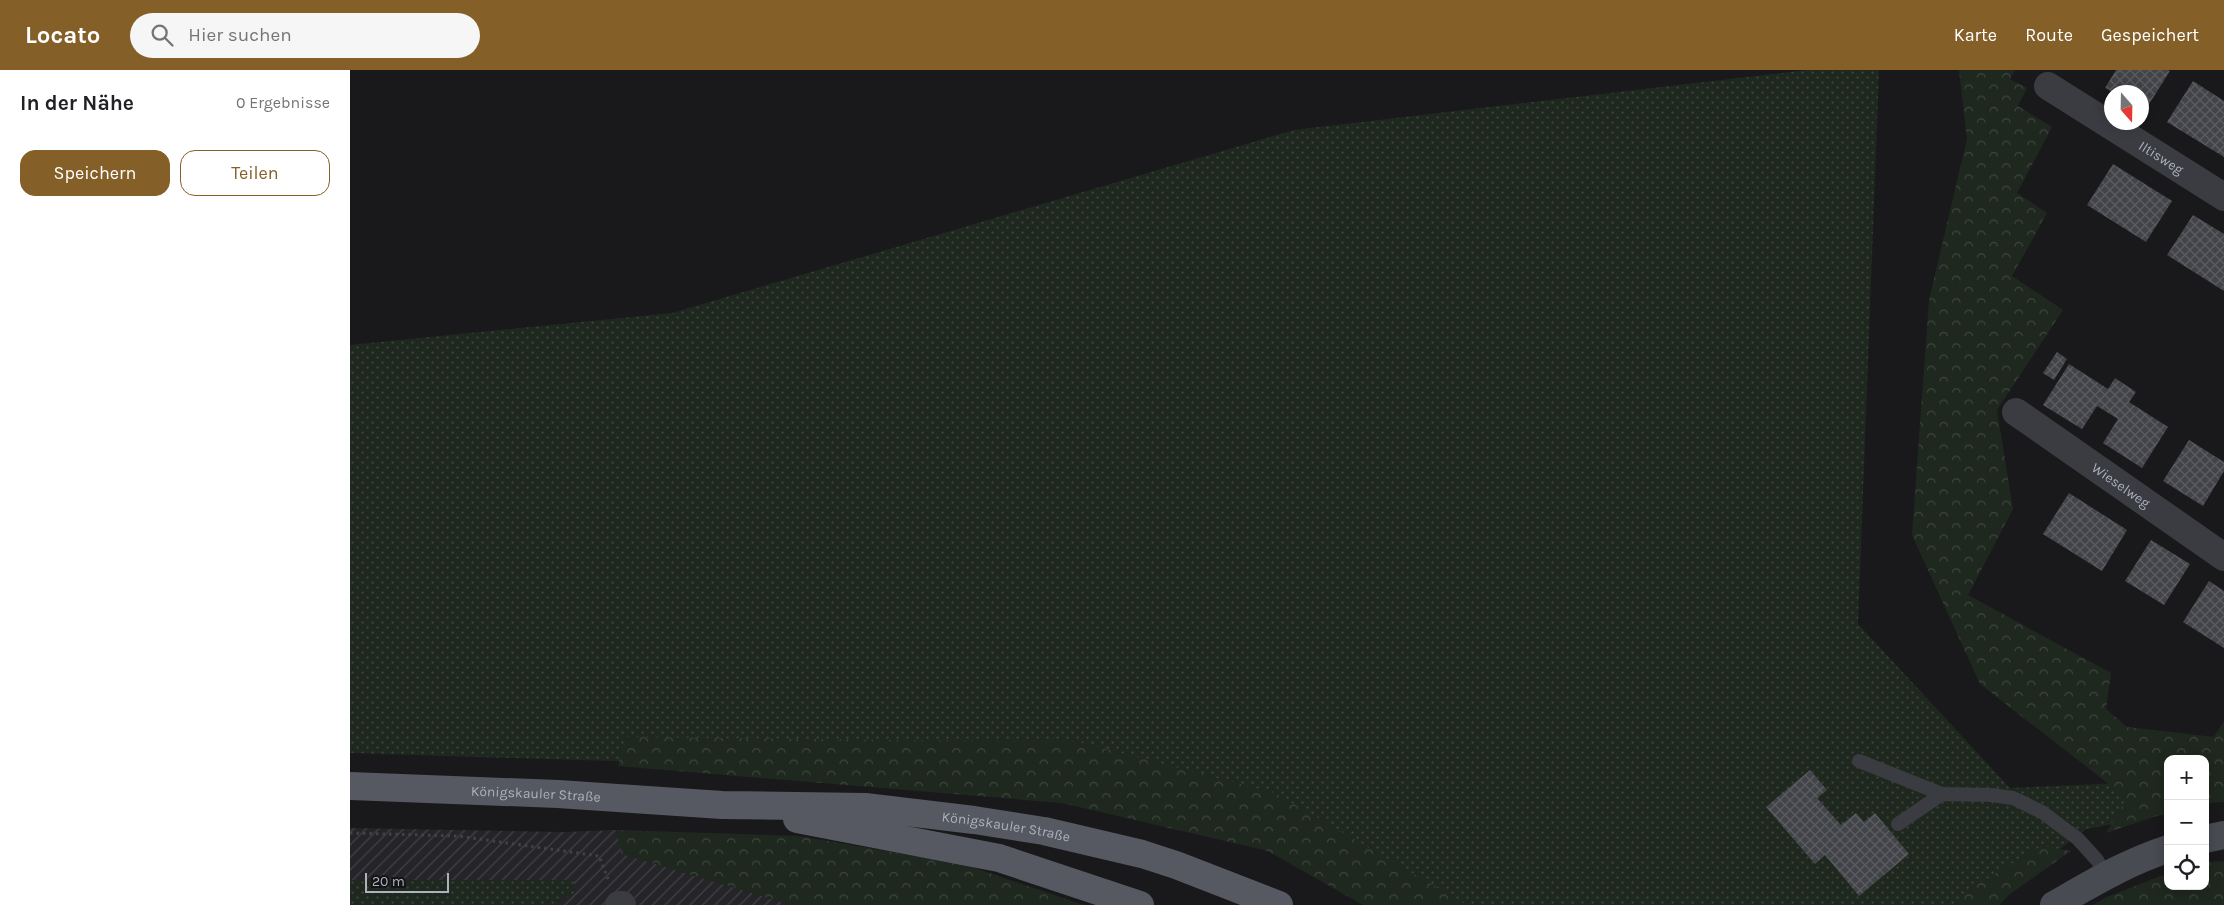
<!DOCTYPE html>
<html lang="de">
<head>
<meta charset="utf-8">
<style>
	:root { --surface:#fff; --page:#f6f6f6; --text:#202124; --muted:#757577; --line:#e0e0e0; --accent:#845f28 }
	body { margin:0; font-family:Karla,sans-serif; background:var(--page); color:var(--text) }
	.controls { position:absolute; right:15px; bottom:15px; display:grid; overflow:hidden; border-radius:10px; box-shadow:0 2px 12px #0003 }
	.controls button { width:45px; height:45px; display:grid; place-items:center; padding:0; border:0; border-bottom:1px solid var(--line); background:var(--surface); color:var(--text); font:25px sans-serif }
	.compass { position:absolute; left:1754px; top:15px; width:45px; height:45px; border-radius:50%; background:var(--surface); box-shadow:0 2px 12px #0003; rotate:160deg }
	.scale { position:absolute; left:15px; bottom:12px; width:84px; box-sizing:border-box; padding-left:5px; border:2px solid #abb1bd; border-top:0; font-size:14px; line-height:18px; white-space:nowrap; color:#abb1bd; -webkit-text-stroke:4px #141417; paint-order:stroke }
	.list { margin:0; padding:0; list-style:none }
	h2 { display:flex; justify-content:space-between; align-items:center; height:65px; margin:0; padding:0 20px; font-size:21px }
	h2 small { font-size:16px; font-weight:400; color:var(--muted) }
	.actions { display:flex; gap:10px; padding:15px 20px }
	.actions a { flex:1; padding:11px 0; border:1px solid var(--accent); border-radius:15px; text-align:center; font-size:18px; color:var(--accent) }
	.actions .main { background:var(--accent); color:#fff }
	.icon { flex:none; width:28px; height:28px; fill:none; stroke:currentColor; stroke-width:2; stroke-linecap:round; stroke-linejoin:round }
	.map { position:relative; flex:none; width:1874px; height:835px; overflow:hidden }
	header { display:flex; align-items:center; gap:30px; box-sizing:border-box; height:70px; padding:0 25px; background:var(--accent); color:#fff }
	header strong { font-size:24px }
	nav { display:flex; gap:28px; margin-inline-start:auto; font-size:18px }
	.search { width:350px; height:45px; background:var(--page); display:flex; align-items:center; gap:12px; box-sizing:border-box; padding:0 18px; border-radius:28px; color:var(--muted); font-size:19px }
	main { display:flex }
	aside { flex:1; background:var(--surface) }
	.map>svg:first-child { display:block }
	.industrial { fill:url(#industrial-furrows) }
	.green { fill:url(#green-dots) }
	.forest { fill:url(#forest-crowns) }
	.building { fill:url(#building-cross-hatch) }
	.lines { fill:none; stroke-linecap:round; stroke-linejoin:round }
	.path { stroke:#404349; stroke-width:3; stroke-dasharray:2.5 4; stroke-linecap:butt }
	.service { stroke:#3a3c41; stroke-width:14 }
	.minor { stroke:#3a3c41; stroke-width:28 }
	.secondary { stroke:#484b52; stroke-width:28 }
	.primary { stroke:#565961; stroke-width:28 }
	.labels { text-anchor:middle; stroke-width:4; stroke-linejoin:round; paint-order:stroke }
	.street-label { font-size:14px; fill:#abb1bd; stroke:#141417 }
</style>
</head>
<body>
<header>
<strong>Locato</strong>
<div class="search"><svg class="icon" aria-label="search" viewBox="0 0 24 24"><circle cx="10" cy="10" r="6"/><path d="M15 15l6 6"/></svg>Hier suchen</div>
<nav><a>Karte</a><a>Route</a><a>Gespeichert</a></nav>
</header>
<main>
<aside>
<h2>In der Nähe<small>0 Ergebnisse</small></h2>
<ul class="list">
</ul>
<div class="actions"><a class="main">Speichern</a><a>Teilen</a></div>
</aside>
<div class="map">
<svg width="1874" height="835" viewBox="0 0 1874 835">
	<defs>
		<pattern id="industrial-furrows" width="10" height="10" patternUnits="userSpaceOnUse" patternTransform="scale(1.25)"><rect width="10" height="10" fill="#252529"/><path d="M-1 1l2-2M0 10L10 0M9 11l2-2" fill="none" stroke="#424246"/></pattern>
		<pattern id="green-dots" width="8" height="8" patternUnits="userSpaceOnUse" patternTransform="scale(1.25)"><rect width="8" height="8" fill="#1f281f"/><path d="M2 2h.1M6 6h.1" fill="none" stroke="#3d453e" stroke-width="1.8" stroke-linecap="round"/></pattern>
		<pattern id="forest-crowns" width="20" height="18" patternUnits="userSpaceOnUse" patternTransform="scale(1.25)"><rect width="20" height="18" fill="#1f281f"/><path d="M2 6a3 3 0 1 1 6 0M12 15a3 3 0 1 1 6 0" fill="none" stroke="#3d453e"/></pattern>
		<pattern id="building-cross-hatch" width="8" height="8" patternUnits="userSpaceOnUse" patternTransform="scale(1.25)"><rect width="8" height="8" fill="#434449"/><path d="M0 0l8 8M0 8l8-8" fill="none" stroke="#5b5d61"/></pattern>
	</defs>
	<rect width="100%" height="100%" fill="#19191c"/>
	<!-- industrial -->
	<path class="industrial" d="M0 758 213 762 266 760 273 784 441 835H205V833L224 823 0 810Z"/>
	<!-- green -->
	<g class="green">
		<path d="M1457 0H1529L1508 554 1660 718 1818 711V744L1736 759 1637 835H1068L817 708 0 683V275L322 243 944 60Z"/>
		<path d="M0 810H224V823L205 833V835H0Z"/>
	</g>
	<!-- forest -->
	<g class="forest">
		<path d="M1609 0H1665L1660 9 1677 18 1668 36 1702 57 1667 123 1697 143 1662 206 1713 240 1647 340 1663 439 1618 525 1761 603 1756 639 1777 657 1864 667 1874 651V732L1855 733V689H1818V742L1756 763 1777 728 1630 614 1562 465 1579 230 1617 69Z"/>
		<path d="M275 667 729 672 925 723 1117 835H1013L918 781 712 733 268 696Z"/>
		<path d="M266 760 449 766 613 794 734 835H441L272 784Z"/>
		<path d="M1691 776 1721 781 1660 824 1649 835H1602L1620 819Z"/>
		<path d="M1874 791V835H1743L1757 827 1818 803V816H1855V792Z"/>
	</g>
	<!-- building -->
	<g class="building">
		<path d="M1766 0H1817L1820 1 1794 42 1792 41V22H1763L1755 18Z"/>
		<path d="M1843 11 1874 31V87L1817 52Z"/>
		<path d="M1763 94 1822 131 1796 172 1737 135Z"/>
		<path d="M1843 145 1874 164V221L1817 185Z"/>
		<path d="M1707 282 1717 289 1704 310 1693 303Z"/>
		<path d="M1719 294 1758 319 1765 308 1786 322 1779 332 1818 357 1792 398 1753 373 1768 349 1747 336 1732 359 1693 335Z"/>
		<path d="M1839 370 1874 392V401L1853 436 1813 411Z"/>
		<path d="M1719 423 1777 460 1752 501 1693 464Z"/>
		<path d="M1801 470 1840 494 1814 535 1775 511Z"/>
		<path d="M1859 511 1874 521V578L1833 552Z"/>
		<path d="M1460 700 1477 720 1467 728 1491 755 1506 743 1514 752 1525 743 1559 784 1509 826 1475 785 1465 794 1416 737Z"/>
	</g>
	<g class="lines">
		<!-- path -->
		<path class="path" d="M0 763 108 766 249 786 258 809"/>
		<!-- service -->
		<g class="service">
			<path d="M1509 691 1592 724"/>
			<path d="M1548 754 1592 724 1641 725 1663 728 1692 742 1728 769 1747 790 1756 805"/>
		</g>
		<!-- minor -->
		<g class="minor">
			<path id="s1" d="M1698 16 1874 127"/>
			<path id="s2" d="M1666 342 1874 487"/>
			<path d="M269 835H272"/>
		</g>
		<!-- secondary -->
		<g class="secondary">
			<path d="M1855 769 1874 765"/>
			<path d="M1704 835C1741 814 1777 792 1818 779"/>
		</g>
		<!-- primary -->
		<g class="primary">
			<path id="s3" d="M0 716 208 724 372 735 515 737 624 750 694 761 792 784 826 795 929 835"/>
			<path d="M447 749 649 788 790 835"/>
		</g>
	</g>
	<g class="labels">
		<!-- street labels -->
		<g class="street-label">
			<text dy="5" stroke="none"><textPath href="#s1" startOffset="134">Iltisweg</textPath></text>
			<text dy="5" stroke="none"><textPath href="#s2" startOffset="128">Wieselweg</textPath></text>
			<text dy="5" stroke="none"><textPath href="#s3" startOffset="186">Königskauler Straße</textPath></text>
			<text dy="5" stroke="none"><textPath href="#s3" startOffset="658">Königskauler Straße</textPath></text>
		</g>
	</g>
</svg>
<div class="controls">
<button>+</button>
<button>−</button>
<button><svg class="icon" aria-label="locate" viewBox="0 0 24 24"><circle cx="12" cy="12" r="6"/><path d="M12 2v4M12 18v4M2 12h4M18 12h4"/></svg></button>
</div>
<svg class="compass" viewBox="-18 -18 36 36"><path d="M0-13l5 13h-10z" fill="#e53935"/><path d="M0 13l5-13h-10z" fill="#757577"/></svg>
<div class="scale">20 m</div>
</div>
</main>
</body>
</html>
